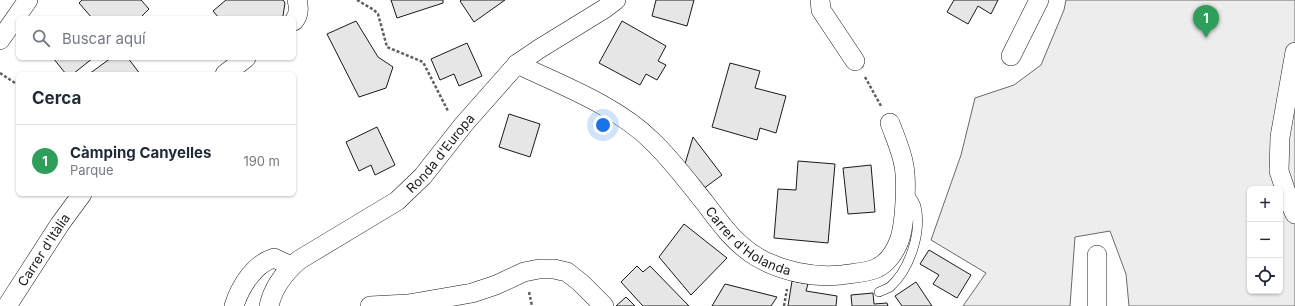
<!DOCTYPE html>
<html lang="es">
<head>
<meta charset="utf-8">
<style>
	:root { --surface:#fff; --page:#f2f2f3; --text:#1f2937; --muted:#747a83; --line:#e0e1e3; --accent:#2563eb }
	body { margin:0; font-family:Inter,sans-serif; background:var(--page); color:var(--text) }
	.controls { position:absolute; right:12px; bottom:12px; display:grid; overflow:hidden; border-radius:6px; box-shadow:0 1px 3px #0004 }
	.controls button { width:36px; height:36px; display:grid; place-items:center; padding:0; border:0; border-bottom:1px solid var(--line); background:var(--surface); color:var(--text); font:20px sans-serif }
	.you { position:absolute; left:603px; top:125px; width:14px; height:14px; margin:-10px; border:3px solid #fff; border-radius:50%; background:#1a73e8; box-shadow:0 0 0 6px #1a73e833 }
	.badge { display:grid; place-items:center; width:26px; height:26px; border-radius:50%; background:var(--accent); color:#fff; font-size:13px; font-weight:700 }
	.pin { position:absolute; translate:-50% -33px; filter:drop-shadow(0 1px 2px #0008) }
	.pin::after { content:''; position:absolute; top:21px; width:14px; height:12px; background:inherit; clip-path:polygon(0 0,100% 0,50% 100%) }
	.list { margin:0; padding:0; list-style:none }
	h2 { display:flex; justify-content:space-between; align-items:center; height:52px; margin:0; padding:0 16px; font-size:17px }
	h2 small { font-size:13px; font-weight:400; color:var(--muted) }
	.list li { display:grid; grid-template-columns:26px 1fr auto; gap:12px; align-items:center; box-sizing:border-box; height:72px; padding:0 16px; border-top:1px solid var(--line) }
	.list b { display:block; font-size:15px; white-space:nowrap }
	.list p { margin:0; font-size:13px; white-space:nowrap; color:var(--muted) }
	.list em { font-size:13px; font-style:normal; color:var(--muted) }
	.icon { flex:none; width:22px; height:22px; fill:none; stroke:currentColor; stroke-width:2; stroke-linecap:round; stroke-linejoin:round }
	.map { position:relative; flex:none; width:1295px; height:306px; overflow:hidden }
	.search { position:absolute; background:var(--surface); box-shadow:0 1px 3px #0004; left:16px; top:16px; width:280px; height:44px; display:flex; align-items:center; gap:10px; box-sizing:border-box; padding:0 14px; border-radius:6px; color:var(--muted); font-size:15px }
	.panel { position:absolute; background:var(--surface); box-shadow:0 1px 3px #0004; left:16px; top:72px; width:280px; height:124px; border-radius:6px }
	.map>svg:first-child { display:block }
	.built { fill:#ededed; stroke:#6a6a6a; fill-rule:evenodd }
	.building { fill:#e6e6e6; stroke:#1a1a1a }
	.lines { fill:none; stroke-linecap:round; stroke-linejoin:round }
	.service-casing { stroke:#1a1a1a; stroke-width:10 }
	.minor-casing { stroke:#1a1a1a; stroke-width:20 }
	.path { stroke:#5f5f5f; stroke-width:2.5; stroke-dasharray:3 2; stroke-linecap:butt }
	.service { stroke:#fff; stroke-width:9 }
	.minor { stroke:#fff; stroke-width:19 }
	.labels { text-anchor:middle; stroke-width:3; stroke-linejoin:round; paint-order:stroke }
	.street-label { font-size:13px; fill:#1a1a1a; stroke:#fff }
</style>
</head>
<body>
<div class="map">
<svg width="1295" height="306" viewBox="0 0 1295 306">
	<rect width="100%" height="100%" fill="#fff"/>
	<!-- built -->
	<path class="built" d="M1066 0H1295V306H1129L1126 274 1110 231 1075 237 1070 306H963L986 273 931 240 961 155 975 98 1014 85 1041 65 1064 10ZM1250 189H1280V291H1250Z"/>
	<!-- building -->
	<g class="building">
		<path d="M82 0H141L149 9 140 18H92L79 3Z"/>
		<path d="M226 0H283L285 3 283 16 282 18H219L213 11Z"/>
		<path d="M391 0H443V3L397 18Z"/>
		<path d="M461 0H505L474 22 460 1Z"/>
		<path d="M656 0H694L687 26 652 16Z"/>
		<path d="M954 0H998L991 14 978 6 968 24 947 12Z"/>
		<path d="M356 21 378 57 393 67 386 88 359 97 327 34Z"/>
		<path d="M622 21 666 46 658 61 666 65 657 80 646 74 640 85 599 63Z"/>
		<path d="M467 43 482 76 459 86 454 74 440 80 431 59Z"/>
		<path d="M53 58H93L73 74H66Z"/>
		<path d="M111 58H128L140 74H89Z"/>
		<path d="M730 63 760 71 755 88 786 96 776 133 760 128 757 140 712 127Z"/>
		<path d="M509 114 540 124 530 157 499 147Z"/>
		<path d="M377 127 395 165 375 175 371 165 359 171 346 142Z"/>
		<path d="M693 137 722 175 703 189 685 164Z"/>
		<path d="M798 161 835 164 828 243 774 238 778 189 796 190Z"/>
		<path d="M871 165 875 212 848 214 843 168Z"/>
		<path d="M684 224 727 258 691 295 659 257Z"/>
		<path d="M929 250 971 275 957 298 933 284 939 275 920 264Z"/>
		<path d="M637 266 643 272 650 266 689 306H643L621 282Z"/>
		<path d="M792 281 808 284 806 291 837 296 836 306H788Z"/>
		<path d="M916 282 932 306H902L895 296Z"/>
		<path d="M725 284 777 297 771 306H712Z"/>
		<path d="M873 293 874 304 887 303 888 306H852L851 295Z"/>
		<path d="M626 297 635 306H616Z"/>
	</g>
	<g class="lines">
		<!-- service casing -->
		<g class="service-casing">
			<path id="service" d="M879 292C883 290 887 289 890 287 910 269 922 232 916 206 915 202 911 197 908 193"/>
		</g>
		<!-- minor casing -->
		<g class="minor-casing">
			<g id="minor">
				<path d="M820 0 821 10 855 61"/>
				<path d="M294 21C299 15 299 7 297 0"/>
				<path d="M0 40 28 0"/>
				<path d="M1295 52 1280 137 1279 171 1289 201 1295 214"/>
				<path d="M1011 56 1039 0"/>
				<path id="s1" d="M517 64C561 85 617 106 652 141 672 160 688 182 705 203 720 223 735 244 757 257 781 271 813 278 841 275 853 273 866 273 877 268 887 263 895 252 899 241 905 226 907 182 904 166 902 152 895 137 890 123"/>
				<path d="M225 74 246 58"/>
				<path d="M1097 255V306"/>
				<path id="s2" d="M7 306 60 224 82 194"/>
				<path d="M234 306C240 287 254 264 274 258L291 266"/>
				<path id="s3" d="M269 306C273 287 284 273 299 260L397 201 423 176 464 124 517 64 539 49 604 9 616 0"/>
				<path d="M370 306 408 304 472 293 496 285 524 272 539 269H554L567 272 581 283 604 306"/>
			</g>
		</g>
		<!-- path -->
		<g class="path">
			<path d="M357 0 374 10 378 14 387 47 423 62 448 111"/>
			<path d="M0 73 18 85"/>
			<path d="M865 77 881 106"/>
			<path d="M529 292 532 306"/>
			<path d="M784 306 787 289"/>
		</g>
		<!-- service -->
		<use href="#service" class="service"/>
		<!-- minor -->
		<use href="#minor" class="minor"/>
	</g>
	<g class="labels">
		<!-- street labels -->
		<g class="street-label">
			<text dy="5" stroke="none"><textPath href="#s3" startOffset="235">Ronda d'Europa</textPath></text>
			<text dy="5" stroke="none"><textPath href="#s1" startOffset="297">Carrer d'Holanda</textPath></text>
			<text dy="5" stroke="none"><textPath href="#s2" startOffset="67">Carrer d'Itàlia</textPath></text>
		</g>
	</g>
</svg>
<div class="controls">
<button>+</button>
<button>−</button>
<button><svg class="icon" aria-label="locate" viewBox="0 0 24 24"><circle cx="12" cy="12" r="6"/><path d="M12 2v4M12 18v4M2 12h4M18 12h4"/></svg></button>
</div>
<div class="you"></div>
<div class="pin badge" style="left:1206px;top:38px;background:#2e9e5b">1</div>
<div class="search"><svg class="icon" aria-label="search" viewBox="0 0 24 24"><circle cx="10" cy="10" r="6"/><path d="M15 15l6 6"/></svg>Buscar aquí</div>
<section class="panel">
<h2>Cerca<small></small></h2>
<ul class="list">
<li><span class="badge" style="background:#2e9e5b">1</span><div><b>Càmping Canyelles</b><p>Parque</p></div><em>190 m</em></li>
</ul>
</section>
</div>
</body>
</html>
